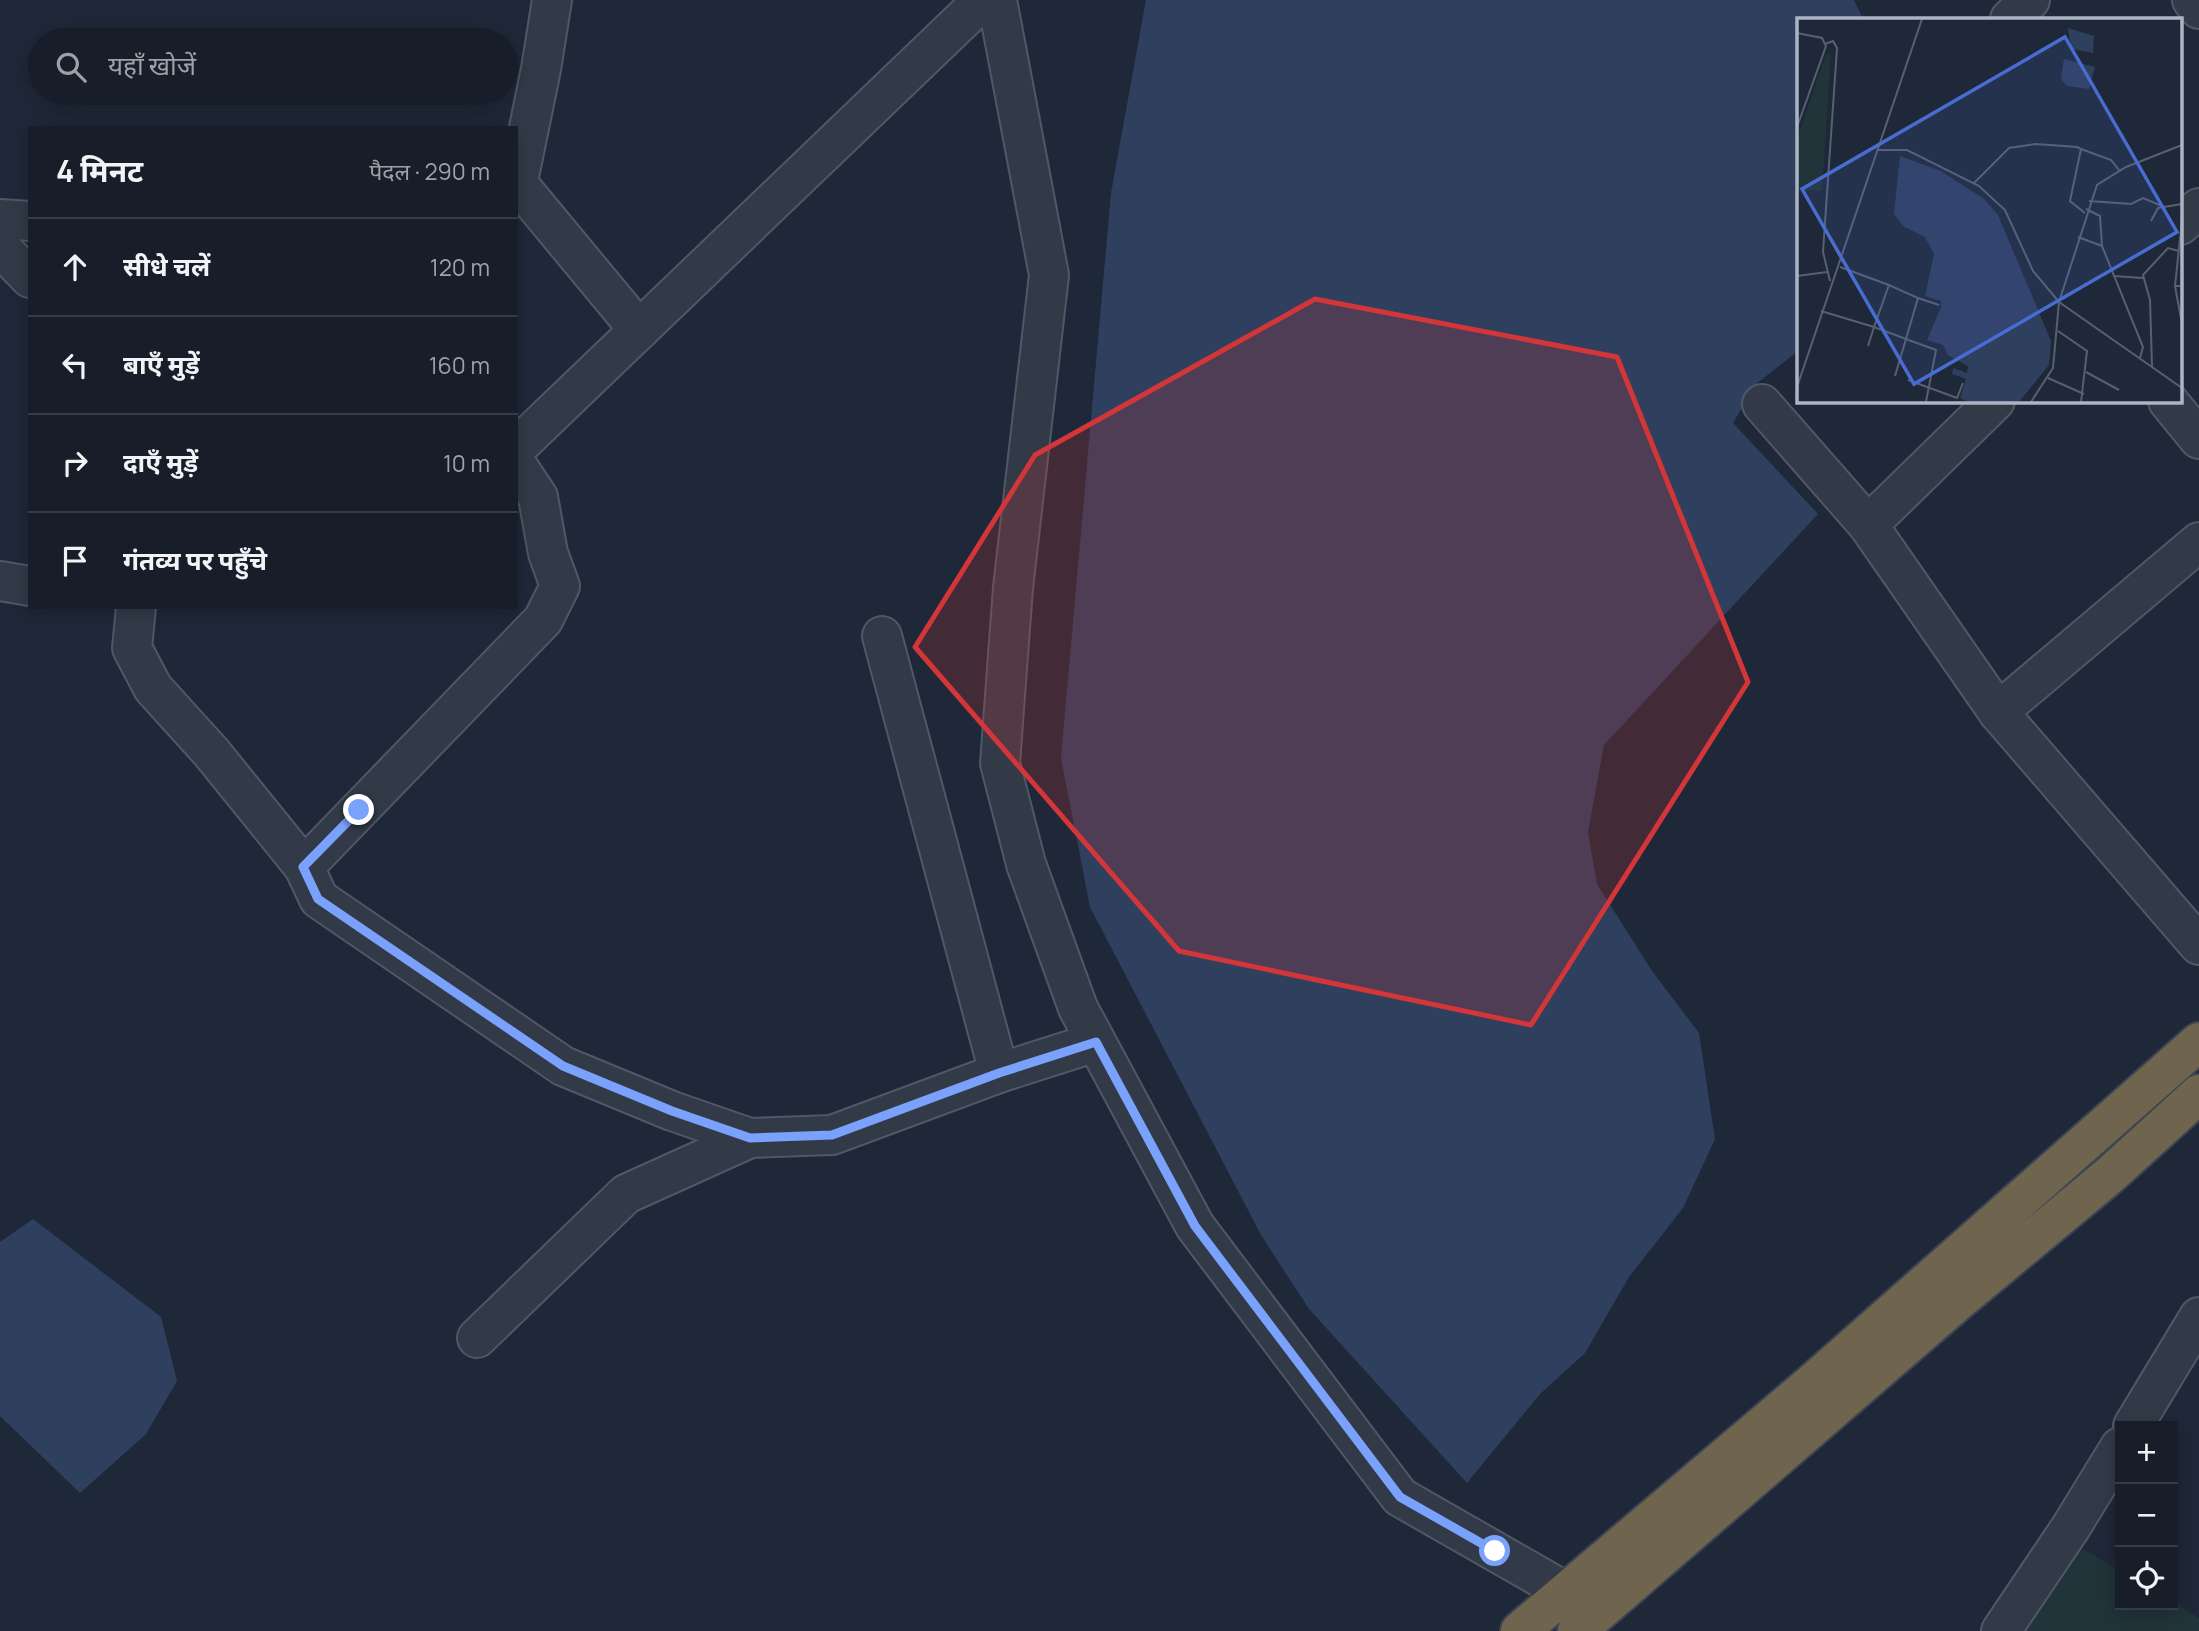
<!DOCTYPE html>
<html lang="hi">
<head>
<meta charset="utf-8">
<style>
	:root { --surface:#171e2a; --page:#202732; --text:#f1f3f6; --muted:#9ea2a8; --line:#363c47 }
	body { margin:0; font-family:Manrope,"Noto Sans Devanagari",sans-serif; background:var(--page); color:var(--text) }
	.controls { position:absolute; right:21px; bottom:21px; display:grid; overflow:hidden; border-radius:0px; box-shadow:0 4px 18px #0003 }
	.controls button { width:63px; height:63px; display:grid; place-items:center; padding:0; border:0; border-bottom:2px solid var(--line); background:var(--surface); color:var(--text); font:35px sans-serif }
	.stop { position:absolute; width:21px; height:21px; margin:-16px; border:5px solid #7aa2fd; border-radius:50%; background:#fff }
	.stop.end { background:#7aa2fd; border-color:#fff; box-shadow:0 2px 7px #0008 }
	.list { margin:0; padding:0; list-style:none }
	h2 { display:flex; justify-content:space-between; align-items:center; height:91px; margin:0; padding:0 28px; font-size:30px }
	h2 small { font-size:23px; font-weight:400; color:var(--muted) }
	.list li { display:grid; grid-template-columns:46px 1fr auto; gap:21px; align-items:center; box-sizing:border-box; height:98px; padding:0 28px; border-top:2px solid var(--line) }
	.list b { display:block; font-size:26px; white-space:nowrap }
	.list em { font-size:23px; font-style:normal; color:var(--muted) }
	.icon { flex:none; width:38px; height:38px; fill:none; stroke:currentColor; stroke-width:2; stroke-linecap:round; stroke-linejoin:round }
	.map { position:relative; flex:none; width:2199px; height:1631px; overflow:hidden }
	.search { position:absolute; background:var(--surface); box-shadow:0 4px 18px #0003; left:28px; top:28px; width:490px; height:77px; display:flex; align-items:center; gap:18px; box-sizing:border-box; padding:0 24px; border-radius:38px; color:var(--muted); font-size:26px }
	.panel { position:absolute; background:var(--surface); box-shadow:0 4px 18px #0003; left:28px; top:126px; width:490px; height:483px; border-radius:0px }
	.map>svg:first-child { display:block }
	.green { fill:#213439 }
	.water { fill:#2f3f5e }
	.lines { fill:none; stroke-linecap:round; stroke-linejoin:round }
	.minor-casing { stroke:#505766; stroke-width:42 }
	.highway-casing { stroke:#3d4453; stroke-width:42 }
	.minor { stroke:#323a48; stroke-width:38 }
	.highway { stroke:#6f654f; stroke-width:38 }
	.route { stroke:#7aa2fd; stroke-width:9 }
	.marked { fill:#d23638; fill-opacity:0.2; stroke:#d23638; stroke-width:5; stroke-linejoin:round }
	.inset-road { fill:none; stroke:#576070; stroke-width:2 }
	.view { fill:#486dd2; fill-opacity:0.15; stroke:#486dd2; stroke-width:3.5 }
	.inset-edge { fill:none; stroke:#acb4c5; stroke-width:3.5 }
</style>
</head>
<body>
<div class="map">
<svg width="2199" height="1631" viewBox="0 0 2199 1631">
	<rect width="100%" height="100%" fill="#1f2838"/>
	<!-- green -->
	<path class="green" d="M2078 1546 2120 1571V1605H2173V1602L2199 1618V1631H2022Z"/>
	<!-- water -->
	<g class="water">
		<path d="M1146 0H1854L1863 19H1798V351L1756 384 1733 423 1818 514 1604 745 1588 833 1597 884 1652 971 1699 1033 1715 1139 1683 1208 1629 1277 1585 1353 1540 1394 1467 1483 1309 1309 1261 1235 1090 907 1061 758 1111 193Z"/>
		<path d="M33 1219 161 1317 177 1381 146 1434 80 1493 0 1416V1242Z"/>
	</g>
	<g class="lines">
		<!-- minor casing -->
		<g class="minor-casing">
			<g id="minor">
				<path d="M997 0 1049 275 1013 588 1000 763 1026 864 1078 1008 1195 1226 1400 1497 1566 1592 1592 1612"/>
				<path d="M2192 0 2199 9"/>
				<path d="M2010 19 2030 0"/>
				<path d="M518 184 639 330"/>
				<path d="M516 191 541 69 552 0"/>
				<path d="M0 219 30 221"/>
				<path d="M2180 225 2199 208"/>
				<path d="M0 247 30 278"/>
				<path d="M1995 401 1868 525 1998 712 2199 542"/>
				<path d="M2168 401 2199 439"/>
				<path d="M1762 404 1868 525"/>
				<path d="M516 448 983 0"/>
				<path d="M516 464 538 497 548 553 560 586 543 620 304 867 319 899 563 1066 672 1111 750 1138 832 1135 999 1073 1096 1042"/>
				<path d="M0 581 30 586"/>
				<path d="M136 607 132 648 153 688 211 752 304 867"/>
				<path d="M882 636 999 1073"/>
				<path d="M1998 712 2199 945"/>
				<path d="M477 1338 626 1194 750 1138"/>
				<path d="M2133 1426 2199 1317"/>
				<path d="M2001 1631 2071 1527 2120 1447"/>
			</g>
		</g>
		<!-- highway casing -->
		<g class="highway-casing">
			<g id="highway">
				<path d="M1520 1631 1810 1385 2199 1042"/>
				<path d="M1577 1631 1956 1303 2111 1174 2199 1094"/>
			</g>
		</g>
		<!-- minor -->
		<use href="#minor" class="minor"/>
		<!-- highway -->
		<use href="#highway" class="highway"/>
	</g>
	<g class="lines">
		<!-- route -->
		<path class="route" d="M359 810 303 867 318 899 563 1066 672 1111 750 1138 832 1135 999 1073 1096 1042 1195 1226 1400 1497 1495 1551"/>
	</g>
	<!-- marked area -->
	<path class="marked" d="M1315 299 1617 357 1748 682 1531 1025 1179 951 915 647 1035 455Z"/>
	<!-- overview -->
	<g transform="translate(1797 18)">
		<rect width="385" height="385" fill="#1f2838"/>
		<path d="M34 35 25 173 0 172V121L29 36Z" fill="#213439"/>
		<path d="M271 10 297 18 296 35 274 31ZM267 41 298 49 292 71 270 68 264 61ZM103 138 144 153 187 181 201 197 254 323 252 347 222 384H172L163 380 169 361 155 356 156 350 170 355 171 348 151 337 146 327 130 322 144 289V283L128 278 137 236 128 219 106 208 97 196Z" fill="#2f3f5e"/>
		<path class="inset-road" d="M0 15 25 20 29 28 0 109M28 26 36 23 40 30 26 234 33 263M284 131 314 142 322 152M80 132H110L182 168 208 192 236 253 262 284 385 370M177 165 212 130 239 126 280 129 284 131 273 183 288 195M292 183 334 186 346 180 365 188M289 191 303 198 305 228 346 329 343 340M354 203 361 190 385 186M281 219 305 228M43 249 92 267M0 258 30 254M316 258 346 260M378 268 385 202M385 268H378L385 306M121 280 142 287M24 293 77 309 92 267 121 280 109 321 77 309 71 328M261 313 290 333 284 384M355 348 353 282 346 257 371 230 382 233M289 354 322 372M98 358 109 321 139 332 129 384M251 360 287 376M111 362 160 380 166 365M0 369 125 1M234 384 256 350 262 284 300 167 329 149 385 127"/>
		<path class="view" d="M268 19 380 214 117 366 5 171Z"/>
		<rect width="385" height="385" class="inset-edge"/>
	</g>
</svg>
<div class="controls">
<button>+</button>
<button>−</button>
<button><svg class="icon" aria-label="locate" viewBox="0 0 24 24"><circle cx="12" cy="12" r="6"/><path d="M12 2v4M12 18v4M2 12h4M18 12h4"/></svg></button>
</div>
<div class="stop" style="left:1495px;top:1551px"></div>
<div class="stop end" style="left:359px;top:810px"></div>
<div class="search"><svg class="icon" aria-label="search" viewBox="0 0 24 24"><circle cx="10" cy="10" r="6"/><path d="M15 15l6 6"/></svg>यहाँ खोजें</div>
<section class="panel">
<h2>4 मिनट<small>पैदल · 290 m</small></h2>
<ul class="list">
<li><svg class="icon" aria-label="ahead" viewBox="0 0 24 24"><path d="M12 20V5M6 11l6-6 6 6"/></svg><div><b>सीधे चलें</b></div><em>120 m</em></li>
<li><svg class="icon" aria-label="left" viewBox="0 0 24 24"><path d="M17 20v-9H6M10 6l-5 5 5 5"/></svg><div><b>बाएँ मुड़ें</b></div><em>160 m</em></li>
<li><svg class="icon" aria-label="right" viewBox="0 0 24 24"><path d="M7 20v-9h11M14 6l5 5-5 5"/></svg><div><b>दाएँ मुड़ें</b></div><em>10 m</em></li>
<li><svg class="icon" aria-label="arrive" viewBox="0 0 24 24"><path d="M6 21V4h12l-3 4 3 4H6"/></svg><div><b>गंतव्य पर पहुँचे</b></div></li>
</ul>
</section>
</div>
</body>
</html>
